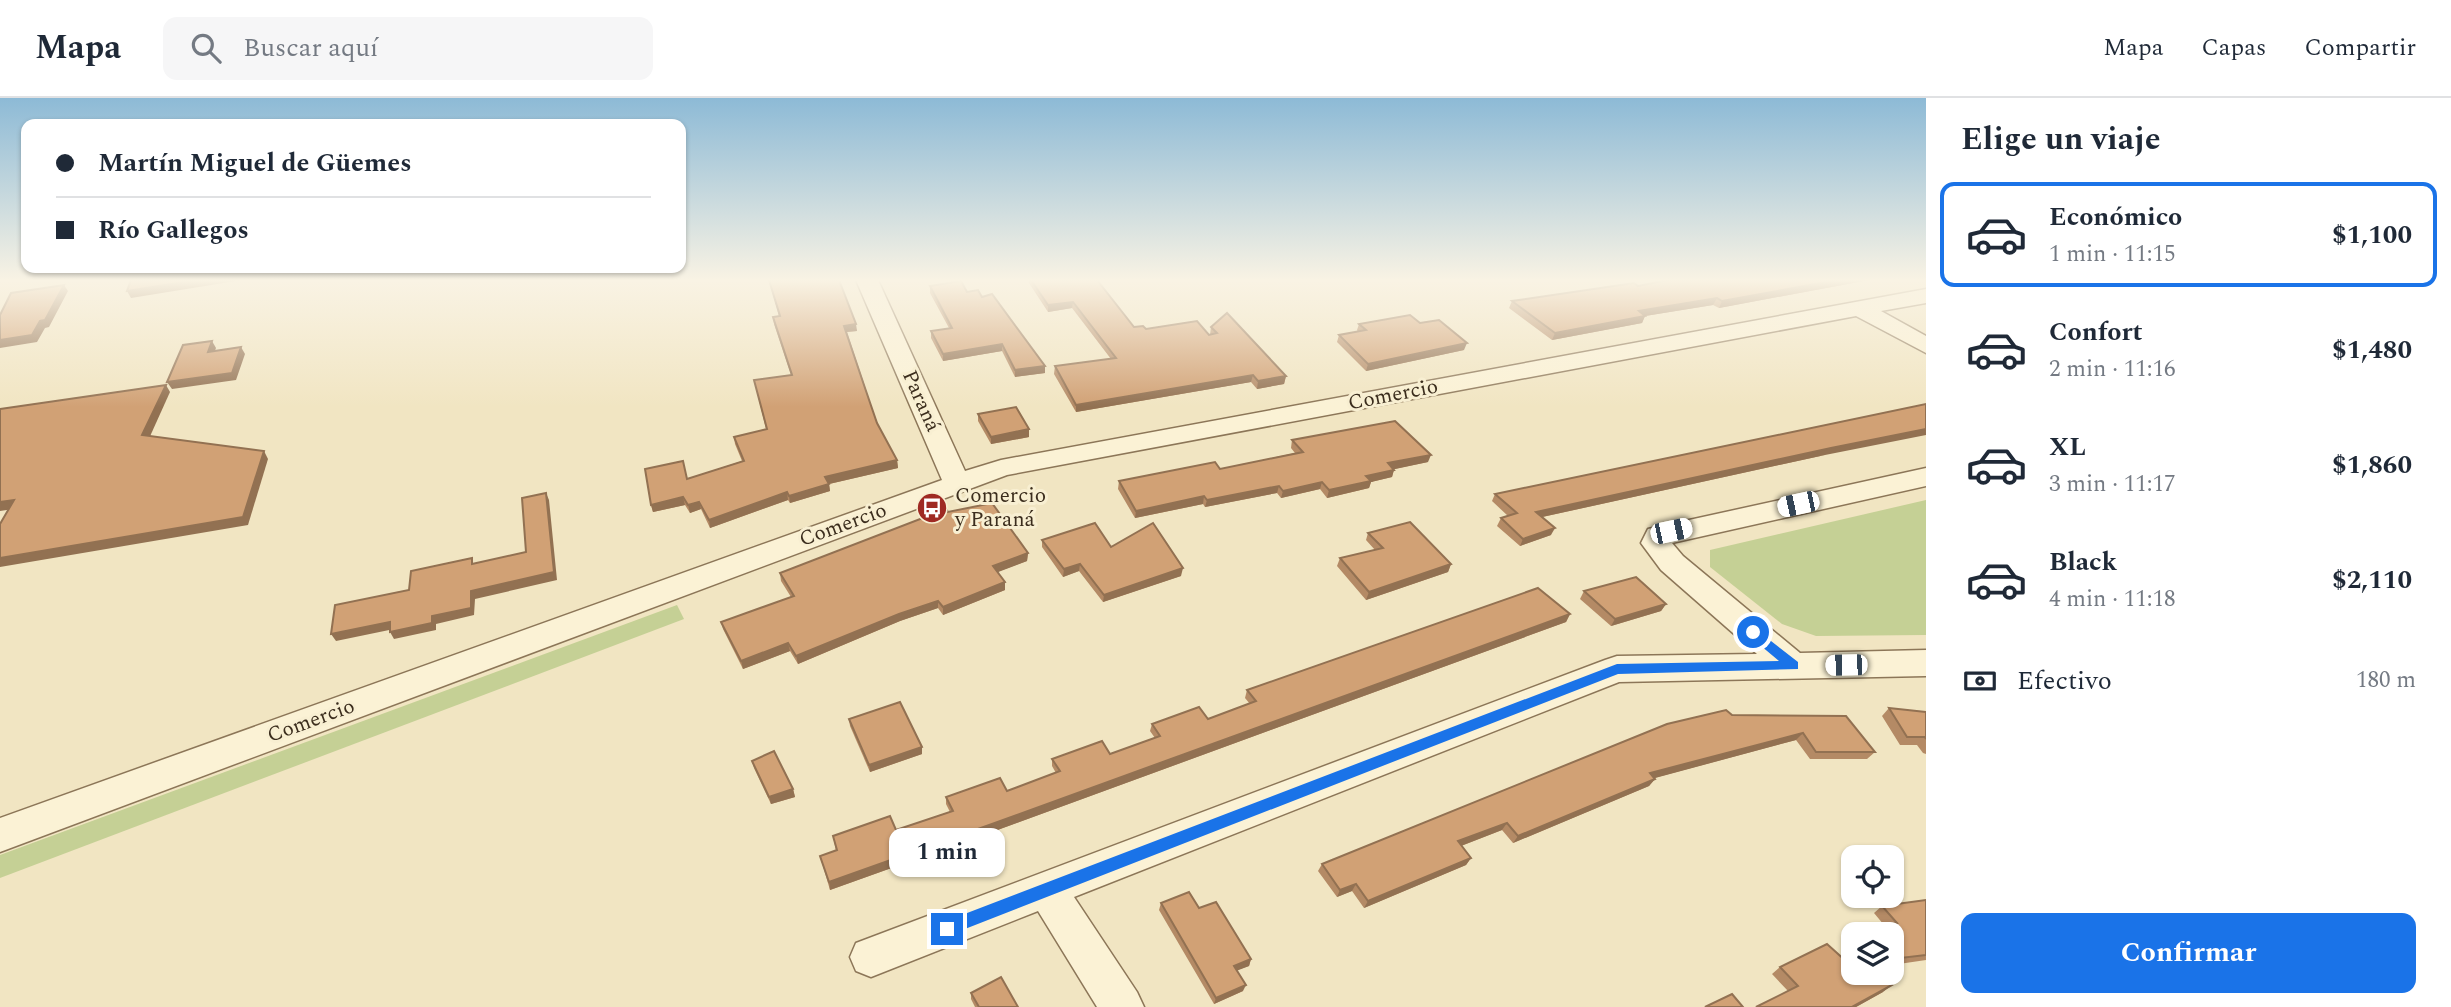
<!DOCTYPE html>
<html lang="es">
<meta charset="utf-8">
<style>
:root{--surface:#fff;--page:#f6f6f7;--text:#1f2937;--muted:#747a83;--line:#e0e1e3;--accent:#1a73e8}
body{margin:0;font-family:Spectral,serif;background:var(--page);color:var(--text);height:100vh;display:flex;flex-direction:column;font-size:26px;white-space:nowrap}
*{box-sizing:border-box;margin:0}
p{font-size:23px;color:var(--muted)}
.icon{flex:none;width:38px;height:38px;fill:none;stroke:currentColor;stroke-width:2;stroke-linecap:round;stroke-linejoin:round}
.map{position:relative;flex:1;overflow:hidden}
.side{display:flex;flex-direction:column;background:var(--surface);width:525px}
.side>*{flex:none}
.top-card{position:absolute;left:21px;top:21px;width:665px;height:154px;border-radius:14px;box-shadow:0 2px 5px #0004;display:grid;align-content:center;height:154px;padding:0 35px;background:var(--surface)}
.buttons{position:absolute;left:1841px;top:747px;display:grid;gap:14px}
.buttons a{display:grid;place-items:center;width:63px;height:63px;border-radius:14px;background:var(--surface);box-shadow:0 2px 5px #0004;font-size:35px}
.end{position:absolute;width:32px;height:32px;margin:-16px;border:9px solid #1a73e8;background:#fff;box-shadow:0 0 0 4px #fff}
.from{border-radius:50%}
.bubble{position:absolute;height:49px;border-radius:14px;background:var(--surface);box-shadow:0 2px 5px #0004;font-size:23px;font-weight:700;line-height:49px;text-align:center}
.car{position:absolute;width:21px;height:42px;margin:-21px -10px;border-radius:9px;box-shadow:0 0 5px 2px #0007;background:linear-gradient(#fff 24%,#345 0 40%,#fff 0 76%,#345 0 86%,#fff 0)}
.top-card b{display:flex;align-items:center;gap:24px;height:66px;font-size:26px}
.top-card b+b{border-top:2px solid var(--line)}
.top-card i{width:18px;height:18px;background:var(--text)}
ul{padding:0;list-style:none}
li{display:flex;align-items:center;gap:21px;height:105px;margin:0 14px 10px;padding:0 21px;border:4px solid transparent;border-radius:14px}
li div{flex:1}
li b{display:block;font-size:26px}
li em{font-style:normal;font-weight:700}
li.selected{border-color:var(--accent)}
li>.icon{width:63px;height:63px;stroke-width:1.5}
h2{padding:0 35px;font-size:32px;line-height:84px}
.pay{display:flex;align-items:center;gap:18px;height:77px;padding:0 35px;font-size:26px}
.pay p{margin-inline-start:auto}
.button{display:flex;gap:14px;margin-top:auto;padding:14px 35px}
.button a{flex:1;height:80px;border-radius:14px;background:var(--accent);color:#fff;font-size:28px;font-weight:700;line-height:80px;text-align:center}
header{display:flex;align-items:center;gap:42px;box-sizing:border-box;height:98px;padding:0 35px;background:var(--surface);border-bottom:2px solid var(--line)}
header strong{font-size:33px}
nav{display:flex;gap:38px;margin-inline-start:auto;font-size:24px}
.search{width:490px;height:63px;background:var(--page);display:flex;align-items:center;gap:18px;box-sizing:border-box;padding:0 24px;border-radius:14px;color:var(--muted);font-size:26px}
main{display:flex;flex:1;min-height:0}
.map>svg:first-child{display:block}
.green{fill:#c5d095}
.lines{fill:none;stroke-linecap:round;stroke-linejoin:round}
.minor-casing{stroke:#8c7658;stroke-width:3}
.minor{fill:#fbf2d5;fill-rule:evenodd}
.wall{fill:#b48a65}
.shaded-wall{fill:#927152}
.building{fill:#d1a175;stroke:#927152;stroke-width:2}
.route{fill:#1a73e8}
.labels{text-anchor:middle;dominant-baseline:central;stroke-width:6;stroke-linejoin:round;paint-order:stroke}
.street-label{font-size:21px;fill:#3b2d1d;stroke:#f8efd2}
.poi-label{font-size:21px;fill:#3b2d1d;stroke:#f8efd2;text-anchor:start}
</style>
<header>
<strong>Mapa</strong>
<div class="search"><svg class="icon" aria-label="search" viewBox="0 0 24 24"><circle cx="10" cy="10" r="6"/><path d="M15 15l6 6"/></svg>Buscar aquí</div>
<nav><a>Mapa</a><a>Capas</a><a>Compartir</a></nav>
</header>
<main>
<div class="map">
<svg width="1926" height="909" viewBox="0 0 1926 909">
<rect width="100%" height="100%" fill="#f1e5c2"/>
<!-- green -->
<g class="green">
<path d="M1926,402V537L1816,538L1782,526L1710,469V452Z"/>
<path d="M677,507L684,521L0,780V757Z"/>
</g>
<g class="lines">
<!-- minor casing -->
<g class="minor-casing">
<g id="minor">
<path d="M856,182H878L965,373L1001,362L1926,191V205L1881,213L1926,238V255L1856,218L1007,377L0,754V720L942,382Z"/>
<path d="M1926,370V388L1672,445L1683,458L1800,555L1926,552V578L1619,584L1074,799L1137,894L1144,909H1097L1038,813L871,879L856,873L850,859L856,845L1605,562L1617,558L1757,556L1661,472L1641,445L1648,431Z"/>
</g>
</g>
<!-- minor -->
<use href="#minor" class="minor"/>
</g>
<!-- wall -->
<g class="wall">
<path d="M769,182H839L857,233L847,234L877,325L897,362L898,370L829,386L830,393L790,405L788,402L710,430L701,411L690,415L685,407L653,414L651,407L687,381L742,363L735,346L734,339L766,331L754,282L791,277L774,226L773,219L779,218Z"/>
<path d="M1029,182H1097L1134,229L1209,237H1210L1211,229L1286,278L1284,286L1257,291L1251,284L1076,314L1054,276L1055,268L1111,261L1072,210L1048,214L1029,185Z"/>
<path d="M1668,182H1869L1719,210L1713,207L1645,218L1642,225L1552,242L1509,210L1512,203L1638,188Z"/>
<path d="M930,188L967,194L982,199L1045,268V275L1015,279L1002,253L943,263L931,240V233L949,230L930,195Z"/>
<path d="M1420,225L1464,252L1366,273L1337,244L1339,237L1358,234L1357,232L1359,226Z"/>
<path d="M978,316L1029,331V339L991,346L978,323Z"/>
<path d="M1292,342L1428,364L1394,371L1392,379L1371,384L1369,390L1327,400L1320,391L1281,400L1277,395L1205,409L1203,406L1135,420L1118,391L1119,383L1220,371L1295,355L1291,350Z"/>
<path d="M1825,357L1542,419L1551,437L1520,448L1497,428L1501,420L1508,418L1492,403L1495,396Z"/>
<path d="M1368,435L1451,466L1448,474L1366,502L1337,468L1340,460L1375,452L1366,442Z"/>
<path d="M1042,442L1111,449L1181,478L1103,504L1079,473L1063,479L1042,449Z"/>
<path d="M1028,455L1027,463L997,474L1005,484V492L943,517L938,510L900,523L798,566L790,553L743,571L723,531L721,524L791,499L781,483L780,475Z"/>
<path d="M1584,493L1666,506L1661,513L1611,528L1580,501Z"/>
<path d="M1570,516L1566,524L992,734L830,792L820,758L836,753L833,738L896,732L950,714L946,706V699L1007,693L1056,675L1052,668V661L1110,656L1155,640L1150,633L1152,626L1208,621L1250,606L1245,600L1247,592Z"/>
<path d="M1889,610L1926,614V656L1923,655L1917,647H1900L1882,618Z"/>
<path d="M1732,617L1846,618L1875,654L1867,661H1810L1796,642L1654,680L1655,681L1649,688L1513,745L1502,732L1461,748L1471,760L1466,767L1364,810L1352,793L1337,799L1318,773L1322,766Z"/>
<path d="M849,621L922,656L870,674L850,628Z"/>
<path d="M752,663L793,691L795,699L771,706L754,670Z"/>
<path d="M1926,802V862L1892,867V836H1872L1871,834L1879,827H1884L1874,815L1882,808Z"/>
<path d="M1161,805L1199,810L1251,861L1249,868L1237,872L1243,893L1214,906L1159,812Z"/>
<path d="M1847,864L1883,894L1856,909H1756L1788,893L1772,876L1780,869Z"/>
<path d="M971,895L1018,909H975L971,901Z"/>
</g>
<!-- shaded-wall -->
<g class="shaded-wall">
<path d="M197,182H242L131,200L127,193Z"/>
<path d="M1837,182H1869L1719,210L1722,203Z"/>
<path d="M64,187L68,193L49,229L45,230L37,244L0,250V242Z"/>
<path d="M1717,200L1713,207L1645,218L1642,225L1552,242L1555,235L1639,213Z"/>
<path d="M1073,204L1072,210L1048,214V207Z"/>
<path d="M856,226L857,233L845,234L844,228Z"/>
<path d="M212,243L216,250L212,261L208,254Z"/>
<path d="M1467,245L1464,252L1366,273L1368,266Z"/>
<path d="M1002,246V253L943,263V256Z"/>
<path d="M241,249L245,256L236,282L172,291L167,284Z"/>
<path d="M1045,268V275L1015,279V272Z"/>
<path d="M1253,277L1251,284L1076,314V307Z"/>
<path d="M1286,278L1284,286L1257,291L1258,283Z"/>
<path d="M166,287L170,294L147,345L142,337Z"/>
<path d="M1029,331V339L991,346V339Z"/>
<path d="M1926,331V337L1825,357L1533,421L1536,414L1831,350Z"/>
<path d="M264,353L268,361L248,427L0,469V460Z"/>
<path d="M1431,357L1428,364L1386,373L1388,365Z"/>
<path d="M897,362L898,370L829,386L830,393L790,405L789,398L825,379Z"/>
<path d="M1394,372L1392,379L1371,384L1369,390L1327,400L1329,392L1366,378Z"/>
<path d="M1322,384L1320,391L1281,400L1283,393Z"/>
<path d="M1279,388L1277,395L1205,409L1207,402Z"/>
<path d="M787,394L788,402L710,430L709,422Z"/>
<path d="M546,395L549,402L557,482L475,501L474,517L436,526V532L394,541L390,534L432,518L471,493L554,474Z"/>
<path d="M1204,398L1203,406L1135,420L1136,413Z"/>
<path d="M683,399L685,407L653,414L651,407Z"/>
<path d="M14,402L20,410L0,413V404Z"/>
<path d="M699,404L701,411L690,415L688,407Z"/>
<path d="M1555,430L1551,437L1520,448L1523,441Z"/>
<path d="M1028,455L1027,463L993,476V468Z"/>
<path d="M1080,466L1079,473L1063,479L1064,471Z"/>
<path d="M1451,466L1448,474L1366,502L1369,494Z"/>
<path d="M1183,470L1181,478L1103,504L1104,497Z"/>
<path d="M1005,484V492L943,517V509Z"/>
<path d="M938,503V510L900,523L798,566L796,558L899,516Z"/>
<path d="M1666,506L1661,513L1611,528L1615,521Z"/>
<path d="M1570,516L1566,524L992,734L830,792L829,784Z"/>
<path d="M390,524L394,531L336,543L331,536Z"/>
<path d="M788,545L790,553L743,571L741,563Z"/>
<path d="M1803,635L1796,642L1644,683L1650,675Z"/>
<path d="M922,649V656L870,674L869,667Z"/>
<path d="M1655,681L1649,688L1513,745L1518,738Z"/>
<path d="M793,691L795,699L771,706L769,699Z"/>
<path d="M1507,725L1502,732L1453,751L1458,743Z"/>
<path d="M1471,760L1466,767L1364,810L1368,803Z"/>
<path d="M1356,786L1352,793L1337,799L1340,792Z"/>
<path d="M1251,861L1249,868L1231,875L1234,868Z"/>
<path d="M1246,887L1243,893L1214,906L1216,900Z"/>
<path d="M1892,887L1883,894L1856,909H1852Z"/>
</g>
<!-- building -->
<g class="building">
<path d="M131,182H197L127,193Z"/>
<path d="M769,182H839L856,226L844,228L865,290L877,325L897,362L825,379L829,386L789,398L787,394L709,422L699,404L688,407L683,399L651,407L645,371L683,363L687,381L744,363L734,339L767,331L754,282L792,277L773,219L780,218Z"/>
<path d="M1031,182H1097L1134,229L1143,228L1146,231L1197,223L1209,237L1217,235L1211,229L1227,215L1286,278L1258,283L1253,277L1076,307L1055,268L1116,260L1073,204L1048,207Z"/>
<path d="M1668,182H1837L1722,203L1717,200L1639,213L1645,218L1555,235L1512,203L1634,185L1638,188Z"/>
<path d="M961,183L967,194L978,192L982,199L992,196L1045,268L1015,272L1002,246L943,256L931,233L952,230L930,188Z"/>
<path d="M64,187L45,222L40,223L32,237L0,242V217L11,195Z"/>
<path d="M1410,217L1420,225L1439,222L1467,245L1368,266L1339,237L1366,232L1359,226Z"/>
<path d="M212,243L208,254L241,249L232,275L167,284L183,247Z"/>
<path d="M166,287L142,337L264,353L243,419L0,460V426L14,402L0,404V311Z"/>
<path d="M1926,306V331L1831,350L1536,414L1555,430L1523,441L1501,420L1517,415L1495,396Z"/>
<path d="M1016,309L1029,331L991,339L978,316Z"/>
<path d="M1395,323L1431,357L1388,365L1394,372L1366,378L1371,383L1329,392L1322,384L1283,393L1279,388L1207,402L1204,398L1136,413L1119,383L1215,364L1220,371L1303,354L1292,342Z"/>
<path d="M546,395L554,474L471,493V510L432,518V525L390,534V524L331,536L335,507L409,492L411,473L472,460V466L526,454L522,400Z"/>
<path d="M992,405L1028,455L993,468L1005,484L943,509L938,503L899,516L796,558L788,545L741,563L721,524L794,498L780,475L946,411L948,414Z"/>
<path d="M1410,424L1451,466L1369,494L1340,460L1383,450L1368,435Z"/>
<path d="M1095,425L1111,449L1153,425L1183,470L1104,497L1080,466L1064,471L1042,442Z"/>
<path d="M1636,479L1666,506L1615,521L1584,493Z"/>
<path d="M1538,490L1570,516L992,726L829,784L820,758L837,752L833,738L890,718L896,732L953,713L946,699L1000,680L1007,693L1060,673L1052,661L1102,643L1110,656L1160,638L1152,626L1199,609L1208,621L1256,603L1247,592Z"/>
<path d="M900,604L922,649L869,667L849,621Z"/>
<path d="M1889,610L1926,614V641L1925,639H1907Z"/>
<path d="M1726,612L1732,617L1846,618L1875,654H1816L1803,635L1650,675L1655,681L1518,738L1507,725L1458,743L1471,760L1368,803L1356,786L1340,792L1322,766L1667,626Z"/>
<path d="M774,653L793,691L769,699L752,663Z"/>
<path d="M1189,794L1199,810L1216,804L1251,861L1234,868L1246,887L1216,900L1161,805Z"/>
<path d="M1926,802V857L1892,861V836H1886L1879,827L1897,825L1882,808Z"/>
<path d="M1827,846L1847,864L1853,861V875H1879L1892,887L1852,909H1756L1798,888L1780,869Z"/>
<path d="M1001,879L1018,909H979L971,895Z"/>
<path d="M1732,896L1743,909H1705Z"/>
</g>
<!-- sky -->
<linearGradient id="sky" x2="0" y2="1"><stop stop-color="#8dbad6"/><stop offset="0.59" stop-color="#f9f3e4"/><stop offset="1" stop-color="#f9f3e4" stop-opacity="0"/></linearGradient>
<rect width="1926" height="309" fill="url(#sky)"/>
<!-- route -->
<path class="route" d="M1753,529L1798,564V571L1618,576L947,838L939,831L941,825L1617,566L1779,563L1748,537V530Z"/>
<!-- icons -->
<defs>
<g id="bus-disc" transform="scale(1.575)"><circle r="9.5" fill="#9f2a23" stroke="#f8efd2"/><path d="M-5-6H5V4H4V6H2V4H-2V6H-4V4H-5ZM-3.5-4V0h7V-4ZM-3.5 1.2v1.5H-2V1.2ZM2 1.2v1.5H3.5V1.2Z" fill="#fff"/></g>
</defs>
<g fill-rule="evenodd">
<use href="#bus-disc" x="932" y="410"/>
</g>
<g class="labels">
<!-- street labels -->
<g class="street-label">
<text transform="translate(1393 297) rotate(-11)">Comercio</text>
<text transform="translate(921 303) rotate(66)">Paraná</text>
<text transform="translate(843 427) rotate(-20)">Comercio</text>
<text transform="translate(311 623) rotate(-20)">Comercio</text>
</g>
<!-- poi labels -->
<g class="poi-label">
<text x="955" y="398">Comercio<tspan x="955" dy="24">y Paraná</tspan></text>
</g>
</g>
</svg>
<div class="buttons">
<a><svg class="icon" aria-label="locate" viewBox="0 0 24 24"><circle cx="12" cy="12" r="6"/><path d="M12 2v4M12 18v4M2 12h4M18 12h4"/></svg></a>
<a><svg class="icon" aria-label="layers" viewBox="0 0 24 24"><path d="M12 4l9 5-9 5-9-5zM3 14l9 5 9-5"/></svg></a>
</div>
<i class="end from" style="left:1753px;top:534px"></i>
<i class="end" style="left:947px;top:831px"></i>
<div class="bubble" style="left:889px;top:730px;width:116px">1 min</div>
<i class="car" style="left:1798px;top:406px;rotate:258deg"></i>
<i class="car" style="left:1671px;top:433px;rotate:78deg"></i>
<i class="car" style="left:1846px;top:567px;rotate:269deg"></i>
<div class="top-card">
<b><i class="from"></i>Martín Miguel de Güemes</b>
<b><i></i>Río Gallegos</b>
</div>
</div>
<section class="side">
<h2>Elige un viaje</h2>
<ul>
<li class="selected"><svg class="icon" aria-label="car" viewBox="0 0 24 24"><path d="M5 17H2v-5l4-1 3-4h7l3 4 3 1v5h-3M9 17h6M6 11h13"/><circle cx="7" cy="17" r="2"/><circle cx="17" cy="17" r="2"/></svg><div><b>Económico</b><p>1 min · 11:15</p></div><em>$1,100</em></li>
<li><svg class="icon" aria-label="car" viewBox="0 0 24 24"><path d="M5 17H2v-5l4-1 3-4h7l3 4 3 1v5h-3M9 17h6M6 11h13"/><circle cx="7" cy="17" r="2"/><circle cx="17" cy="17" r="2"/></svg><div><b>Confort</b><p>2 min · 11:16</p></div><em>$1,480</em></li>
<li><svg class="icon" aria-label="car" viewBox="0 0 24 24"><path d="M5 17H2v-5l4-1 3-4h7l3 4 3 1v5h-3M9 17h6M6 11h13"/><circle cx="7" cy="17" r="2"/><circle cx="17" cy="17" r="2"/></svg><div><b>XL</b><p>3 min · 11:17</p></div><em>$1,860</em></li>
<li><svg class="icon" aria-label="car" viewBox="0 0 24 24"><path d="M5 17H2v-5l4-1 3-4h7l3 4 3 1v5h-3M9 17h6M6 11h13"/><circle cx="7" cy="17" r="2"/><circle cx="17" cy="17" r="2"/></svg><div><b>Black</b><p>4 min · 11:18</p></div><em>$2,110</em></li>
</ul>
<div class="pay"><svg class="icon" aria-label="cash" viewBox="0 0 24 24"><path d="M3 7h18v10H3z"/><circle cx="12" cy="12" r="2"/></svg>Efectivo<p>180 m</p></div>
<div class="button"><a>Confirmar</a></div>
</section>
</main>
